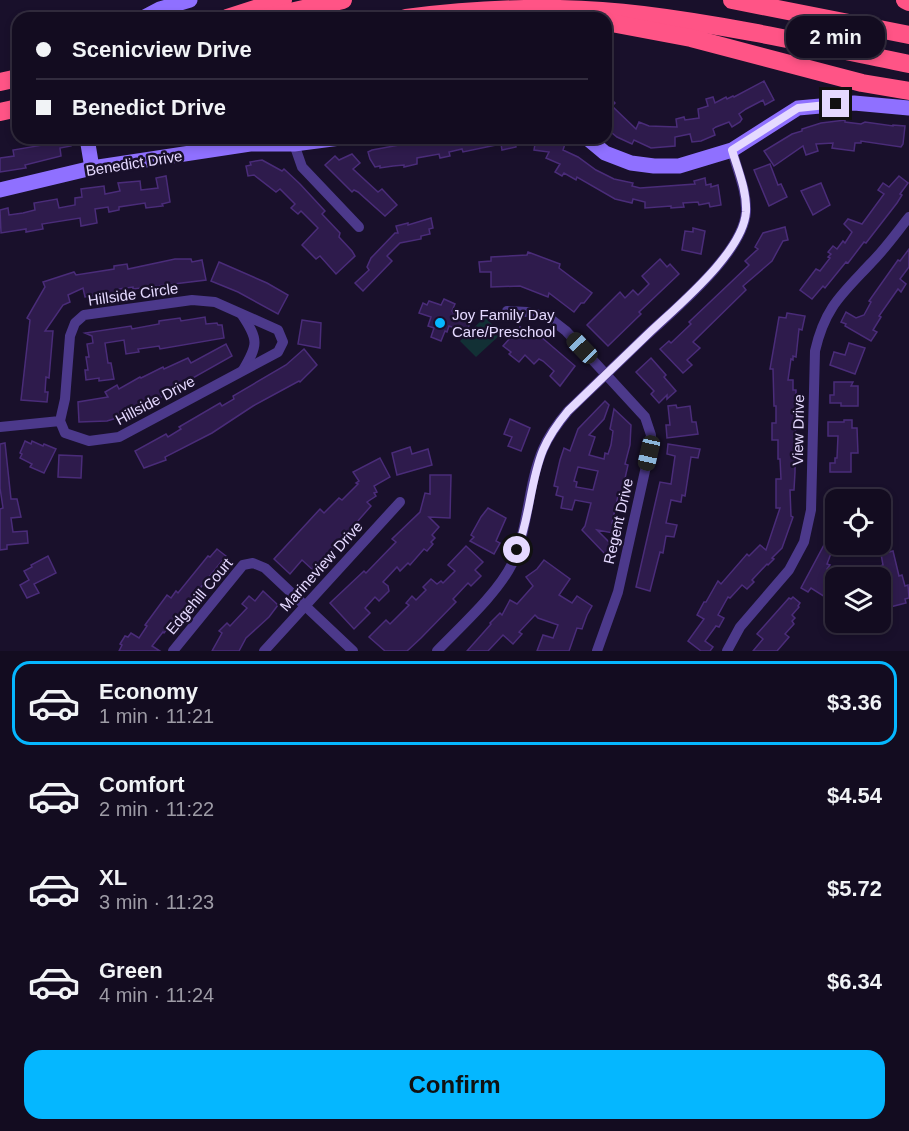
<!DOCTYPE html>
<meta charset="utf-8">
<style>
:root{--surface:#130c20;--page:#1c1529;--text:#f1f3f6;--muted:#9d9ba5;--line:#322c3e;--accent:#05b7ff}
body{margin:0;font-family:Arial,sans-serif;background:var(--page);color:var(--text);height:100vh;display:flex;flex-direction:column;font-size:22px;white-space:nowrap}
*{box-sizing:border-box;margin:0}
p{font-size:20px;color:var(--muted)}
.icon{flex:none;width:33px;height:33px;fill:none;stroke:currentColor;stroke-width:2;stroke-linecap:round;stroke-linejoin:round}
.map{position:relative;height:651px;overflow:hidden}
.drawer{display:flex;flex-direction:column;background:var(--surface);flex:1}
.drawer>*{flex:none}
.banner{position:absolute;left:12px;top:12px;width:600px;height:132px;border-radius:18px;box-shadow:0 3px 9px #0003,0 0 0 2px var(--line);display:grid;align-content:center;height:132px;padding:0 24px;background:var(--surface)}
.buttons{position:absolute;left:825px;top:489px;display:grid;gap:12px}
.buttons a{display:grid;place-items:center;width:66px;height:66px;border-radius:12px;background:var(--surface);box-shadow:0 3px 9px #0003,0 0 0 2px var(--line);font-size:30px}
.end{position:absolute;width:27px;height:27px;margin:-14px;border:8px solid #e5d9ff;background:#111;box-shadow:0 0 0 3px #111}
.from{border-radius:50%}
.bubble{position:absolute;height:42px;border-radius:18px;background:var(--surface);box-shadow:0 3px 9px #0003,0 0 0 2px var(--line);font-size:20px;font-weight:600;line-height:42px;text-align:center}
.car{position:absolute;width:18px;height:36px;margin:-18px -9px;border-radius:8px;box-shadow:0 0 4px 2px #0007;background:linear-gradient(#222 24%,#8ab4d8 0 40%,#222 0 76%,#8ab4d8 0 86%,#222 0)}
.banner b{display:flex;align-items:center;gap:21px;height:57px;font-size:22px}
.banner b+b{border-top:2px solid var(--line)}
.banner i{width:15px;height:15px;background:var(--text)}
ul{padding:10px 0 0;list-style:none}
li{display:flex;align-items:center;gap:18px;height:84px;margin:0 12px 9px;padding:0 12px;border:3px solid transparent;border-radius:18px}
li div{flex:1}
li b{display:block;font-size:22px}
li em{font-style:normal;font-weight:600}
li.on{border-color:var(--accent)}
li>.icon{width:54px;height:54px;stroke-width:1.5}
.action{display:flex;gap:12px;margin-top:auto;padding:12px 24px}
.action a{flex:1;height:69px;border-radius:18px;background:var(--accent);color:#111;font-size:24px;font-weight:600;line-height:69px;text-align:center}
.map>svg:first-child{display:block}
.green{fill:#123035}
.building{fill:#2e1b4c;stroke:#4a2c79;stroke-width:1.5;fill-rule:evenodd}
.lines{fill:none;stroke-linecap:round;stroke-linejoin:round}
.street{stroke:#4c398b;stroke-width:10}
.secondary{stroke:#8f70ff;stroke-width:15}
.highway{stroke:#ff5486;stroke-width:18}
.route{stroke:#e5d9ff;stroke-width:8}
.poi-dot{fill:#05b7ff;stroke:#19102b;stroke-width:2}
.labels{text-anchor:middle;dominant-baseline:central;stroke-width:5;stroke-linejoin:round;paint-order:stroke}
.street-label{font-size:15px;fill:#e5d9ff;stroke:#19102b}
.poi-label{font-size:15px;fill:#e5d9ff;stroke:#19102b;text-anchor:start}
</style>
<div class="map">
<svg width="909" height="651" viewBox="0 0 909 651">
<rect width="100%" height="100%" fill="#19102b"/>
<!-- green -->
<path class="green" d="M485,317L501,334L476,357L460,341Z"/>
<!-- building -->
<g class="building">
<path d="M764,81L774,100L765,105L763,100L746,109L739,114L742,119L740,122L732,127L729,122L716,127L713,129L715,135L701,141L692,142L690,134L675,137V146L651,148L634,140L632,144L617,137L606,128V94L615,103L612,106L636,129L639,122L649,126L677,127L676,119L684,117L685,120L699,118L698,109L708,106L706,99L713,97L715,103L726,97L727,99L733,96L734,97Z"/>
<path d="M845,120V122L861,124L865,122L893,126V125L905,126L903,144L901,147L861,141V143H855L854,151L832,148L833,143L816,144L818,151L806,155L803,146L774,166L764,151L792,134L802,131V129L821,123Z"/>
<path d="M48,138H70L71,146L60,148L61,156L25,165L26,168L0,172V158L14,156L13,150L49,144Z"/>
<path d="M437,138H515L516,147L502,150L501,144L463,152L462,149L449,152L450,156L440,158L439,154L417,158V164L404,167V165L393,166L380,168V166L375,167L370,159L368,152L372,150Z"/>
<path d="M536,138H551L565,144L563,150L578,157L596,170L614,179L633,183L632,186L640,188L695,184L694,181L705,178L706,185L711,184V187L718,185L721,205L710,207L709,203L699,205L698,202L683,203L684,207L671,208V206L645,208V202L633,199L632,203L615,199L577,177L576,180L564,173L562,176L555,172L560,164L546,158L549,152L534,150Z"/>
<path d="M352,154L360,163L353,169L378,192L382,189L397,205L385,216L358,192L354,190L352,192L325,165L335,156L339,160Z"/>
<path d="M262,160L282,171L284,169L300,184L325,211L322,214L340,233L339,237L352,251L355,256L336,274L320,256L316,259L302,245L318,228L301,211L298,214L291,208L295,204L280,189L276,192L254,175L248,176L246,166L251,165L250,162Z"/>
<path d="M770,164L778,185L781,184L787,197L769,206L754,170Z"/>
<path d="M166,176L170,202L162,204L163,206L146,208L145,203L119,207V210L109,212L108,207L95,209L97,223L81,226L80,218L42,224L43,229L26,232V229L1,233L0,210L8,208L9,215L23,213L35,210L34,203L57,199L59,208L75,205V198L82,197L81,189L104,186L105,194L120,191L118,183L140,181L141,190L158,188L156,178Z"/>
<path d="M899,176L908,183L900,194L902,195L897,203L866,243L864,242L848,263L846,262L825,288L823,286L812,299L800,290L816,269L820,271L830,258L828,257L831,254L828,252L833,246L837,249L843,241L845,243L852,232L844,224L848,219L862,224L884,194L878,190L883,183L889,187Z"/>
<path d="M821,183L830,205L813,215L801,191Z"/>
<path d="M431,218L433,228L429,229L430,234L421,236V239L400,243L387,256L392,261L363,291L355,283L369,270L367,267L371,258L395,233H398L396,226L408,223V225Z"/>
<path d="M785,227L788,240L783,241L772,261L743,286L746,290L693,342L700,348L687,360L692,365L683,373L660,349L669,341L671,343L691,324L689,322L749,265L745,261L758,249L755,247L763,233Z"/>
<path d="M693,228L705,231L701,254L682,250L685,231L693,232Z"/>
<path d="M909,249V267L900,279L906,284L901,292L898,289L879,316L881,317L873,330L877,332L871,341L845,326L846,324L841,322L846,312L856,318L864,315L871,302L869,301L898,260L900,261Z"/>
<path d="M528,252L560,264L559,268L592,293L584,303H581L574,312L549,293L548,297L520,286L491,287V272H480L479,262L491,261V257L527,255Z"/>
<path d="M175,259H191L192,262L202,260L206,280L133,289V287L119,289V292L85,297L83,288L68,295L70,302L63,305L45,331H53L49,378L46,377L45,392H48L47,402L21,400L30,320L27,318L45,287L43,282L74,272L76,275L114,269V266L127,264L128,269Z"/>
<path d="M660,259L667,267L670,264L679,274L639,312L641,314L608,346L587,325L620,292L625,298L633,290L638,295L649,284L642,276Z"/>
<path d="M219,262L267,283L288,295L278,314L238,292L211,281Z"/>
<path d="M444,299L455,304L452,311L453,313L472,319L466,332L449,326L447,332L445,331L441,341L431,337L434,328L428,326L431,317L419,313L423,303L427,305L429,301L441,305Z"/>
<path d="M787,313L805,316L802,330L799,329L796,357L793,356V360L791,359L788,380H793V390H796L795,472L794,490H790L791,516L793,517L782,548L772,558L774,559L768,565L767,564L752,580L754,582L747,589L742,585L730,598L728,597L718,615L724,618L719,627L716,626L705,641L713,647L710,651H701L688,641L704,619L697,615L704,602H706L718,581L721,584L747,554L749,556L760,545L766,550L780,508H776V479H781L780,459H778V440H772V423H776V406H774L773,369H770L779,317L786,318Z"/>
<path d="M205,317L206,324L217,323L218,325H222L224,338L160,349L159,346L138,349L139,352L126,354L124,340L105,343L108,363H111L114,379L99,381V378L86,380L85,370H88L86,357H89L87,344L93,343L92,336L85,333L131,326L132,329L159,324V321L180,318L181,321Z"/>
<path d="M302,320L321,323L320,348L298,344Z"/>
<path d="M520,327L530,333L533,330L575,366L560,386L550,376L554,371L543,361L539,359L534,364L525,355L519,362L509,354L511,352L503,346Z"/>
<path d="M849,343L865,348L855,374L830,365L834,352L845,355Z"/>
<path d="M226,344L232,356L177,387L176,384L163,392L165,395L146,405L144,403L120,417L107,421L79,422L78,402L108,397L105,392L117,385L119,389L140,377L141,378L163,367L164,369L188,358L191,363Z"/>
<path d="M304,349L317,365L300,382L299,381L253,406L212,433L165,457L166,460L144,468L135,451L166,434L168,437L181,429L179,427L220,403L222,406L234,399L233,396L286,365Z"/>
<path d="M651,358L666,375L664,377L676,391L667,399V395L659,403L651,394L654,391L636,372Z"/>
<path d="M834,382H853L851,386H858V406H841V403H830V395H834Z"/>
<path d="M605,401L609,405L604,419L589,435L595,437L589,455L604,459L605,453L608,454L611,445L613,431L610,429L614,409L631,425L630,445L625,464L628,465L621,496H618L612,523L615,524L613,533L597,530L610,543L607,556L582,530L585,526L591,503L575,500L572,510L561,508L563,497L556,495L558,487L554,486L560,460L564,448L570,451L578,429ZM578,467L598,471L593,490L576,487L577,482L574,481Z"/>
<path d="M676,405L677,408L690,406L692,422H696L698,434L667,438L666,425H670L668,406Z"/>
<path d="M510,419L530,428L521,451L508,446L512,437L504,434Z"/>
<path d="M844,420H852V428H857L858,453H851V472H830V463H835V458H837L838,436H828V422H844Z"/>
<path d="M25,441L31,444L32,441L43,446L44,444L56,449L44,473L30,467L32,464L20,458L22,454L20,453Z"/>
<path d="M5,443L11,499H17L21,517L11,518L13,532L27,531L28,543L7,545V549L0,550V509L3,508L0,488V444Z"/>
<path d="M668,444L700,449L698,458L691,457L685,496L682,495L681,502L671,500L666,523L677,525L674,537L666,536L663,553L660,552L650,591L636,587L660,482L671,484L675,456L667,454Z"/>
<path d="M410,447L412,454L428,449L432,465L397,475L392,453Z"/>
<path d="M59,455L82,456L81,478L58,477Z"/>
<path d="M380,458L390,477L374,486L377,492L374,493L376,496L367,502L371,506L314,571L302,560L290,574L274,559L320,509L324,513L339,498L342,500L358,484L356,483L359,481L353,472Z"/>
<path d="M430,475H451L450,518L429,517L439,527L432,535L435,538L431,542L433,544L427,551L424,549L410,565L408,563L400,571L397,567L383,582L388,586L389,591L379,601L375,597L365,608L370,613L354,629L330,603L364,571L366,573L396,542L392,539L420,512L425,493L430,494Z"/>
<path d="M488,508L506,518L496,541L500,543L494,554L470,541L474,537L471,535L481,517Z"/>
<path d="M824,545L833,548L827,564L830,565L827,569L829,571L825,579L827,580L825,584L830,588L825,597L811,588L808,592L801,588Z"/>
<path d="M466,546L483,562L475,570L481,576L471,586L468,583L453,599L456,602L421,638L407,651H385L369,637L386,620L390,624L409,605L406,603L412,596L416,600L426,590L423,587L431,579L437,584L441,581L443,583L455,571L448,565Z"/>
<path d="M217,549L226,556L168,628L164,633L163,632L152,646L160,651H119L122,645L120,644L125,636L128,637L131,633L139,638L147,626L145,625L167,595L171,598L176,591L178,593L208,556L210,557Z"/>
<path d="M893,551L899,576L902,575L905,586L908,585L909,598L905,599L906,603L890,607L884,591L886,590L880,566L883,565L881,554Z"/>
<path d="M48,556L56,573L34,584L39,593L27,598L20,585L29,580L24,571L32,567L31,565Z"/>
<path d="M544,560L570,579L559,595L572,603L577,596L592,606L587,615L582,629L577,628L569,651H537L543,635L553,638L558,625L538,618L535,615L519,632L522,634L513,644L503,635L488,651H467L491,624L490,623L500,613L502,615L510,600L517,604L533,586L526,577L537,569Z"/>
<path d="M263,591L278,605L269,617L246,638L239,651H212L222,633L219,631L227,623L230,626L247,608L242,604L249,596L255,601Z"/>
<path d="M793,597L800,603L798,606L799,607L792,615L795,618L792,621L794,624L785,634L789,637L777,651H753L763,639L757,634L789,598L791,599Z"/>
</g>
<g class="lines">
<!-- street -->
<g class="street">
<path d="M294,144L302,167L359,227"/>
<path d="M507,311L527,312L548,317L566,331L645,417L651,435L649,453L618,592L597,651"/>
<path d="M242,315C259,340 258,345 243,370"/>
<path d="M0,427L60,421L65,433L89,441L119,437L278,352L283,342L278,330L215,302L192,300L84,315L75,323L70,336L65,399L60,421"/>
<path d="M173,651L243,565L253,563L265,568L353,651"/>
<path d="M264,651L400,502"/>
<path d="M437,651C460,627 498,593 512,564C529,528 527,486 543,449C549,435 558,423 568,411C594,386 621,360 647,335C676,308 743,253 746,212C747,191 737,170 732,150"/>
<path d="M727,651L740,627L789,570L804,542L811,510L815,351C825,307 842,294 871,263C885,249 897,232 909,217"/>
</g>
<!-- secondary -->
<g class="secondary">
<path d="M143,18L160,9L190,0"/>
<path d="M87,138L92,168"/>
<path d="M587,138L605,153L631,163L654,166H679L732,150L798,108L854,103L909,108"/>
<path d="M0,190L92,168L250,144H294L340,138"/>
</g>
<!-- highway -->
<g class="highway">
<path d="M732,0L909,35"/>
<path d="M905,0L909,2"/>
<path d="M227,18L283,0"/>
<path d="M264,18L343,0"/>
<path d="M406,18C484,8 565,5 643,15C733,26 821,46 909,64"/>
<path d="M606,22L691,38L862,83L909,91"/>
<path d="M0,82L18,78"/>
<path d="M0,112L18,108"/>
</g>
</g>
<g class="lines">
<!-- route -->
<path class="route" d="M517,550C530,518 530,482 543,450C549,436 558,423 568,411C594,386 621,360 647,335C676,307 743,253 746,212C747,191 738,170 732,150L798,108L836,104"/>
</g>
<!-- markers -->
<circle class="poi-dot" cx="440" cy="323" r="6"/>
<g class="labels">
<!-- street labels -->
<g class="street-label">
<text transform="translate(134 163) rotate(-9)">Benedict Drive</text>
<text transform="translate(133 294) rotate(-8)">Hillside Circle</text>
<text transform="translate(155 400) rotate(-28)">Hillside Drive</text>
<text transform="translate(798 430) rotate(-89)">View Drive</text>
<text transform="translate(618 521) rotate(-77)">Regent Drive</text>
<text transform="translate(321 566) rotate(-48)">Marineview Drive</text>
<text transform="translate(199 596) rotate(-50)">Edgehill Court</text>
</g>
<!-- poi labels -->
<g class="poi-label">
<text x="452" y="314">Joy Family Day<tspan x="452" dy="17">Care/Preschool</tspan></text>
</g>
</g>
</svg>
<div class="buttons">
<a><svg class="icon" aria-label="locate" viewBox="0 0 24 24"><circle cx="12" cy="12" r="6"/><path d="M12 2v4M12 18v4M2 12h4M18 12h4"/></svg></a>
<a><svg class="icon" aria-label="layers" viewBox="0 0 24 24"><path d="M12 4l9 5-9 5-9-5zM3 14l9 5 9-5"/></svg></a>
</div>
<i class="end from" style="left:517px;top:550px"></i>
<i class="end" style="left:836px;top:104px"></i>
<div class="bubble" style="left:786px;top:16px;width:99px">2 min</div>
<i class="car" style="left:582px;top:348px;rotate:316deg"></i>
<i class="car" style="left:649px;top:453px;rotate:193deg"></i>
<div class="banner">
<b><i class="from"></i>Scenicview Drive</b>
<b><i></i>Benedict Drive</b>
</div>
</div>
<section class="drawer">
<ul>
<li class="on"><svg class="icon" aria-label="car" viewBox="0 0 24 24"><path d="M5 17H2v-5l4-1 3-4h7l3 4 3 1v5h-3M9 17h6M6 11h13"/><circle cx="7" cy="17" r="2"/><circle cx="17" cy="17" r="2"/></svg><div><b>Economy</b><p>1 min · 11:21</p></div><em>$3.36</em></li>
<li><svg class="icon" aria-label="car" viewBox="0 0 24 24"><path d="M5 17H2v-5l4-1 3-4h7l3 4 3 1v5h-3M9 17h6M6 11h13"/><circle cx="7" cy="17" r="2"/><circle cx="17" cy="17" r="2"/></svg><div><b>Comfort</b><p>2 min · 11:22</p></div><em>$4.54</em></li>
<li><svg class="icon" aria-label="car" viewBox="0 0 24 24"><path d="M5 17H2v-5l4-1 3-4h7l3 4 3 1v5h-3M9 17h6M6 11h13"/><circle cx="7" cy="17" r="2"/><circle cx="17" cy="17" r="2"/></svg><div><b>XL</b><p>3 min · 11:23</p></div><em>$5.72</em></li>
<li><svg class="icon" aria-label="car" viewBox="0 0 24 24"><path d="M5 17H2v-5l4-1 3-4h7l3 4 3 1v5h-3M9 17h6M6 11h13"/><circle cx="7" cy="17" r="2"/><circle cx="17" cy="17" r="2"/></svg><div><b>Green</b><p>4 min · 11:24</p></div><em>$6.34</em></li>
</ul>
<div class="action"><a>Confirm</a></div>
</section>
